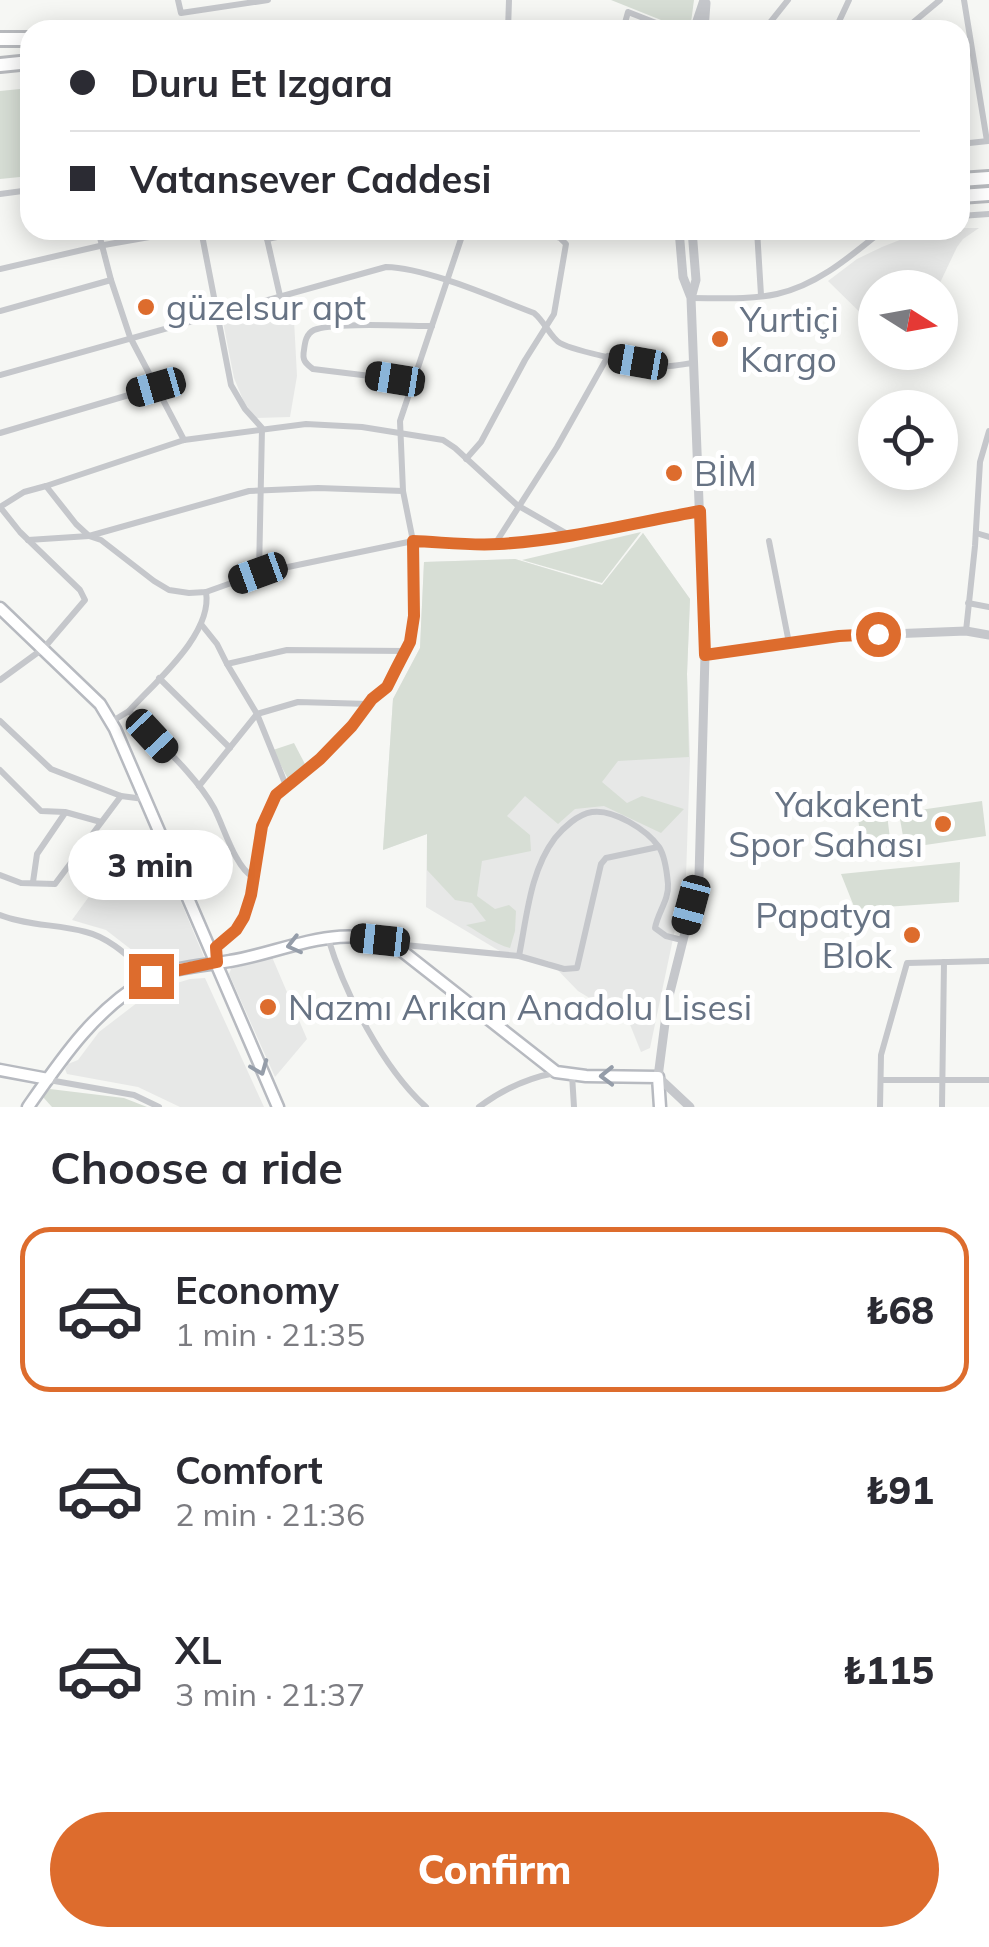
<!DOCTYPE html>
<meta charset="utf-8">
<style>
:root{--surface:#fff;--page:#f2f2f3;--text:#2b2b33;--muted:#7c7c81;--line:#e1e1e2;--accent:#dd6c2d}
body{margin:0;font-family:Mulish,sans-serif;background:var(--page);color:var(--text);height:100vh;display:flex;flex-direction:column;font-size:38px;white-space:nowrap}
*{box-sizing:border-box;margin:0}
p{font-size:32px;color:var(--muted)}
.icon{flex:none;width:55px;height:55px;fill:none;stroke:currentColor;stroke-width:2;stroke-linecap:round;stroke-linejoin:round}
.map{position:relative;height:1107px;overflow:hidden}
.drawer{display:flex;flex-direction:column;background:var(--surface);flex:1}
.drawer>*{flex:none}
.banner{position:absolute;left:20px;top:20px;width:950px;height:220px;border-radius:30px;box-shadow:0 5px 25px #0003;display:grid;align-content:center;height:220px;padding:0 50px;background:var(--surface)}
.needle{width:65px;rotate:101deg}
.fabs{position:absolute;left:858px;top:270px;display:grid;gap:20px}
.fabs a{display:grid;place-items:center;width:100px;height:100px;border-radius:50%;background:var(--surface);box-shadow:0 5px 25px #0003;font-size:50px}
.end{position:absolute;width:45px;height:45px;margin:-22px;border:12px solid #dd6c2d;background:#fff;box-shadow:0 0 0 5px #fff}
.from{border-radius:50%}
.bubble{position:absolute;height:70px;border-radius:35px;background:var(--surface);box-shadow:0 5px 25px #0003;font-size:32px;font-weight:800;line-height:70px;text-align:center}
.car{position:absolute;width:30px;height:60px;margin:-30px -15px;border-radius:12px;box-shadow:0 0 8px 2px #0007;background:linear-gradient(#222 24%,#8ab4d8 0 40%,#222 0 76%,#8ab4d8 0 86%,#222 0)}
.banner b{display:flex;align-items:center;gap:35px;height:95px;font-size:38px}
.banner b+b{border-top:2px solid var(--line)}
.banner i{width:25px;height:25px;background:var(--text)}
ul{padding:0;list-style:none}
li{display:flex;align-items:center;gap:30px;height:165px;margin:0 20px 15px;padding:0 30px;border:5px solid transparent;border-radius:30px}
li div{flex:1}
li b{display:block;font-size:38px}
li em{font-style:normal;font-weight:800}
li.on{border-color:var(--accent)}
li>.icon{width:90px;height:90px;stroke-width:1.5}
h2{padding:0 50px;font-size:45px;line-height:120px}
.primary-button{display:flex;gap:20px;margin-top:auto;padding:20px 50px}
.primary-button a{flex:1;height:115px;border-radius:60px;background:var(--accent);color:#fff;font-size:40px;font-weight:800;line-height:115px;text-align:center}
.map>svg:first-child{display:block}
.built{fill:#e7e8e7}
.green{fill:#d7ded5}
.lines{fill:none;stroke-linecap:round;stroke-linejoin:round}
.secondary-casing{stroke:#b7bac0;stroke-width:15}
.motorway-casing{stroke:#b7b9bd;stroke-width:18}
.minor{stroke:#c5c7cb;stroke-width:6}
.tertiary{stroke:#c5c7cb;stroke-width:9}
.secondary{stroke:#fff;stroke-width:10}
.motorway{stroke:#fff;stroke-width:12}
.oneway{stroke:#959da9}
.route{stroke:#dd6c2d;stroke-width:12}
.poi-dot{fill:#dd6c2d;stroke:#fff;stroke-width:4}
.labels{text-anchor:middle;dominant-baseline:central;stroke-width:10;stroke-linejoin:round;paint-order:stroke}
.poi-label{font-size:35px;fill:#677384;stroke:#fff;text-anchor:start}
</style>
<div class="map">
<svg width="989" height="1107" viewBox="0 0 989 1107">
<rect width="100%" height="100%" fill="#f6f7f4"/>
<!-- built -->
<g class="built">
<path d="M960,228H979L963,239L957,247L938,287L875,288V327L828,281L857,259L882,247L925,230H960Z"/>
<path d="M293,301L297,376L290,417L256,418L244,402L234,378L223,322Z"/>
<path d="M643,533L690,599L687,674L690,758L686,877L650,1048L641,1052L629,1022L578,991L549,961L508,956L426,907L427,834L383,850L393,699L420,648L424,562L515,559L602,585Z"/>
<path d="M155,839L206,962L150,964L106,930L72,920L109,869Z"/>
<path d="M272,957L307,1039L275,1077L229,974L231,969Z"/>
<path d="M205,978L264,1107H180L138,1087L67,1074L65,1069L68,1064L78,1060L99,1032L142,999L164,987L190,979Z"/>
</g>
<!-- green -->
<g class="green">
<path d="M611,0H694L690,30H686Z"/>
<path d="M30,88V176L0,179V91Z"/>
<path d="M641,532L602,583L522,560Z"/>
<path d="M643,533L690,599L687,674L689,757L618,761L602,782L627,803L642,796L684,809L661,833L604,806L575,809L558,824L525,796L507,816L530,835L531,851L482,861L477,896L495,909L509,905L516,911L515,931L510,948C494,944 481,933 466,925L486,921L472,903L455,900L427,870V834L383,850L393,699L420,648L424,562L515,559L602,585Z"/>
<path d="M294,743L306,766L289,781L273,750Z"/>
<path d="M982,801L986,836L905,848L899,813Z"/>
<path d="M887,814L891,847L862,851L858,818Z"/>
<path d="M960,862L959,902L855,909L841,874Z"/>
<path d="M50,1089L124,1098L147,1107H52L43,1097Z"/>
</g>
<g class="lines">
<!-- secondary casing -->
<g class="secondary-casing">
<g id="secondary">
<path d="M0,608L100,704L115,729L278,1107"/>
<path d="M0,1070L48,1079"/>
<path d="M28,1107C62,1058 95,1009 148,979C166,968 209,965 230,961C286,952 348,917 402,951L556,1072L586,1076L658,1077L660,1107"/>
</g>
</g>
<!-- motorway casing -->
<g class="motorway-casing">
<g id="motorway">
<path d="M0,39H30"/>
<path d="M0,65L30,62"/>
<path d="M960,180L989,178"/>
<path d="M960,196L989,194"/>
</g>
</g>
<!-- minor -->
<g class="minor">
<path d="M178,0L181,13L268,0"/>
<path d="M964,0L987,141"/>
<path d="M508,30L509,0"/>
<path d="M623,30L628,12L674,30"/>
<path d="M764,30L788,0"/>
<path d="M835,30L849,0"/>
<path d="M904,30L940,0"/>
<path d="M960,144L988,141"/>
<path d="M0,194L30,190"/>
<path d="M960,216L989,214"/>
<path d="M98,230L111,280L130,337L184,440"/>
<path d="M201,230L231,385L245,409L262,428L259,573"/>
<path d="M265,230L280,296"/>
<path d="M757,230L761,295"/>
<path d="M267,239L312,230"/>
<path d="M0,269L104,245L189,230"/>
<path d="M691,298C719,298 750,300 777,294C818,285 852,255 883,230"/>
<path d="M0,311L111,280"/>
<path d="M0,375L386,267C428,268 494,298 534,313C545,322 551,338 560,343C577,352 641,365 661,366C672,367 683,364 693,363"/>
<path d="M412,386L395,379L313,369C305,363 302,360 304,350C305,342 306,334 314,330C332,322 408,326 432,326"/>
<path d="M0,433L156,387"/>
<path d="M466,459L481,442L525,360L554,314L566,244L560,238L534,230"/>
<path d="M403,491L400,421L464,230"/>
<path d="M976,533L989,537"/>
<path d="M571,536L517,505L455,448L443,440L362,427L306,424L184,440L46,486L76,524L89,536L101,540L154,581L169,590L189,593L206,592L259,573L413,541L494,545L518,543L588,534L700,511"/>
<path d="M28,540L89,536L249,491L318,488L403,491L413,541L414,616L409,642L387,687L372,699L352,726L320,759L276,795L262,826L251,895L244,917L236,930L216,947L217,956"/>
<path d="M769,541L789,643"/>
<path d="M495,544L557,447L608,356"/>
<path d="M968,603L989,607"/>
<path d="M201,624L217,644L227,664"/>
<path d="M966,631L975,546L980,462L989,431"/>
<path d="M159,678L230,748"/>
<path d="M0,680L44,648L85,600L80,590L20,532L0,507L24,492L46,486"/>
<path d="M129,711C155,682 213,634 206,592"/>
<path d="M0,721L51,769L121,796L144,799"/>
<path d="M111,722L129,711C155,739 196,775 214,808C224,827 235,867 253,877"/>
<path d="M0,770L41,811L65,812L101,822"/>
<path d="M199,786L257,714L298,702L369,704"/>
<path d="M287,788L257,714L227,664L287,650L405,651"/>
<path d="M0,875L21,883L55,884L121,796"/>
<path d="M33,882L37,854L65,813"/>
<path d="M0,915C28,926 57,924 86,932C111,938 132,960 151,976"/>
<path d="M328,938C345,994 383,1068 426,1107"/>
<path d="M394,944L519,956L564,969L577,968L601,864L606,858L658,847"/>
<path d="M519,956C527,916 530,871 555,838C563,828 578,814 592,812C614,809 647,830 659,847C665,856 667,873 668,884C669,900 658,912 655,928L666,936L682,940"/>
<path d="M572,1075L574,1107"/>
<path d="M49,1080L134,1095L159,1107"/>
<path d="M881,1080H989"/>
<path d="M479,1107C502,1090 527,1078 555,1073"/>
<path d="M880,1107L881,1055L907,963L989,961"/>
<path d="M942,1107L944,962"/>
</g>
<!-- tertiary -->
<g class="tertiary">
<path d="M694,30L704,0"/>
<path d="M704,30L706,3"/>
<path d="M679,230L683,277L690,295"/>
<path d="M705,655L839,636L966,631L989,635"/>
<path d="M690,1107L658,1077L668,1000L699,877L705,655L691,298L696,280L692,230"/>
</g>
<!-- secondary -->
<use href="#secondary" class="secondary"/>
<!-- motorway -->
<use href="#motorway" class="motorway"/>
</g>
<!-- one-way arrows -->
<defs><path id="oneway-chevron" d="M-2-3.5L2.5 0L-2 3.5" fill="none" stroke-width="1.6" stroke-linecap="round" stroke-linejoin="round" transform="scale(2.5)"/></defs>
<g class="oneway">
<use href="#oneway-chevron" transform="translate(294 945) rotate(166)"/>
<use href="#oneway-chevron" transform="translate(260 1068) rotate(68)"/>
<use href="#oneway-chevron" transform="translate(607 1076) rotate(179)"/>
</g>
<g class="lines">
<!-- route -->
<path class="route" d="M151,976L217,962L216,947L236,930L244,917L251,895L262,826L276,795L320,759L352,726L372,699L387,687L396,669L410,642L414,616L413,541C441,542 471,546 499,544C567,540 633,523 700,511L705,655L839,636L878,634"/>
</g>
<!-- markers -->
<g class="poi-dot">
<circle cx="146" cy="307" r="10"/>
<circle cx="720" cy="339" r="10"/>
<circle cx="674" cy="473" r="10"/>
<circle cx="943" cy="824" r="10"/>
<circle cx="912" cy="935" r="10"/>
<circle cx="268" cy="1007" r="10"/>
</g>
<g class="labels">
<!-- poi labels -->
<g class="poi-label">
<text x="166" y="307">güzelsur apt</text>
<text x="740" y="319">Yurtiçi<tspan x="740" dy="40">Kargo</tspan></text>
<text x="694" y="473">BİM</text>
<text x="923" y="804" text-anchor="end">Yakakent<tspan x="923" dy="40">Spor Sahası</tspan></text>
<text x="892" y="915" text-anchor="end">Papatya<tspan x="892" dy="40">Blok</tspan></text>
<text x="288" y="1007">Nazmı Arıkan Anadolu Lisesi</text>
</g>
</g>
</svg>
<div class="fabs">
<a><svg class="needle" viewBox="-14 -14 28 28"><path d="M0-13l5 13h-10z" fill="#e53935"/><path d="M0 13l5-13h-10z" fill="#7c7c81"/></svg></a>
<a><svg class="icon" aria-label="locate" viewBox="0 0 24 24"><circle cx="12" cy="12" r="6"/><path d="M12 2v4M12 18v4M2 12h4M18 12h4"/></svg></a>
</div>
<i class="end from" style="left:878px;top:634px"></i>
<i class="end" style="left:151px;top:976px"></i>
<div class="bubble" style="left:68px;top:830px;width:165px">3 min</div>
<i class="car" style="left:638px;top:362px;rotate:280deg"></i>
<i class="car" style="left:395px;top:379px;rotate:279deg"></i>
<i class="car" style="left:156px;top:387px;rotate:254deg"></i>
<i class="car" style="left:258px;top:573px;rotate:250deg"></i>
<i class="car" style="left:152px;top:736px;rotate:137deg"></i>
<i class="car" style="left:691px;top:905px;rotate:195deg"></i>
<i class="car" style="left:380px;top:940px;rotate:276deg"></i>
<div class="banner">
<b><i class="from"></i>Duru Et Izgara</b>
<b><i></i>Vatansever Caddesi</b>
</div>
</div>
<section class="drawer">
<h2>Choose a ride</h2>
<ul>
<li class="on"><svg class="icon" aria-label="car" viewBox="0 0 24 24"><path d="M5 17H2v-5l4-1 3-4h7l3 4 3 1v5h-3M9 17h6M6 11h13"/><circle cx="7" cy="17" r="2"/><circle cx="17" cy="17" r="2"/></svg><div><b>Economy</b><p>1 min · 21:35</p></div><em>₺68</em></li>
<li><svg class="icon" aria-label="car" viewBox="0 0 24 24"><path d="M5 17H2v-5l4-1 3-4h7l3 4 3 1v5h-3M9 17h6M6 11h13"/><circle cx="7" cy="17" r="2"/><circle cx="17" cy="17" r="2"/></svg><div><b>Comfort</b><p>2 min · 21:36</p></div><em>₺91</em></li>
<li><svg class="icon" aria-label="car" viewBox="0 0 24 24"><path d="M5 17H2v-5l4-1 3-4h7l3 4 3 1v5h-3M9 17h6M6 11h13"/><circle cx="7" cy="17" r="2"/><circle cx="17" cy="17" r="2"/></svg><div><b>XL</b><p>3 min · 21:37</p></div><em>₺115</em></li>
</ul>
<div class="primary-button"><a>Confirm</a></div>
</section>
